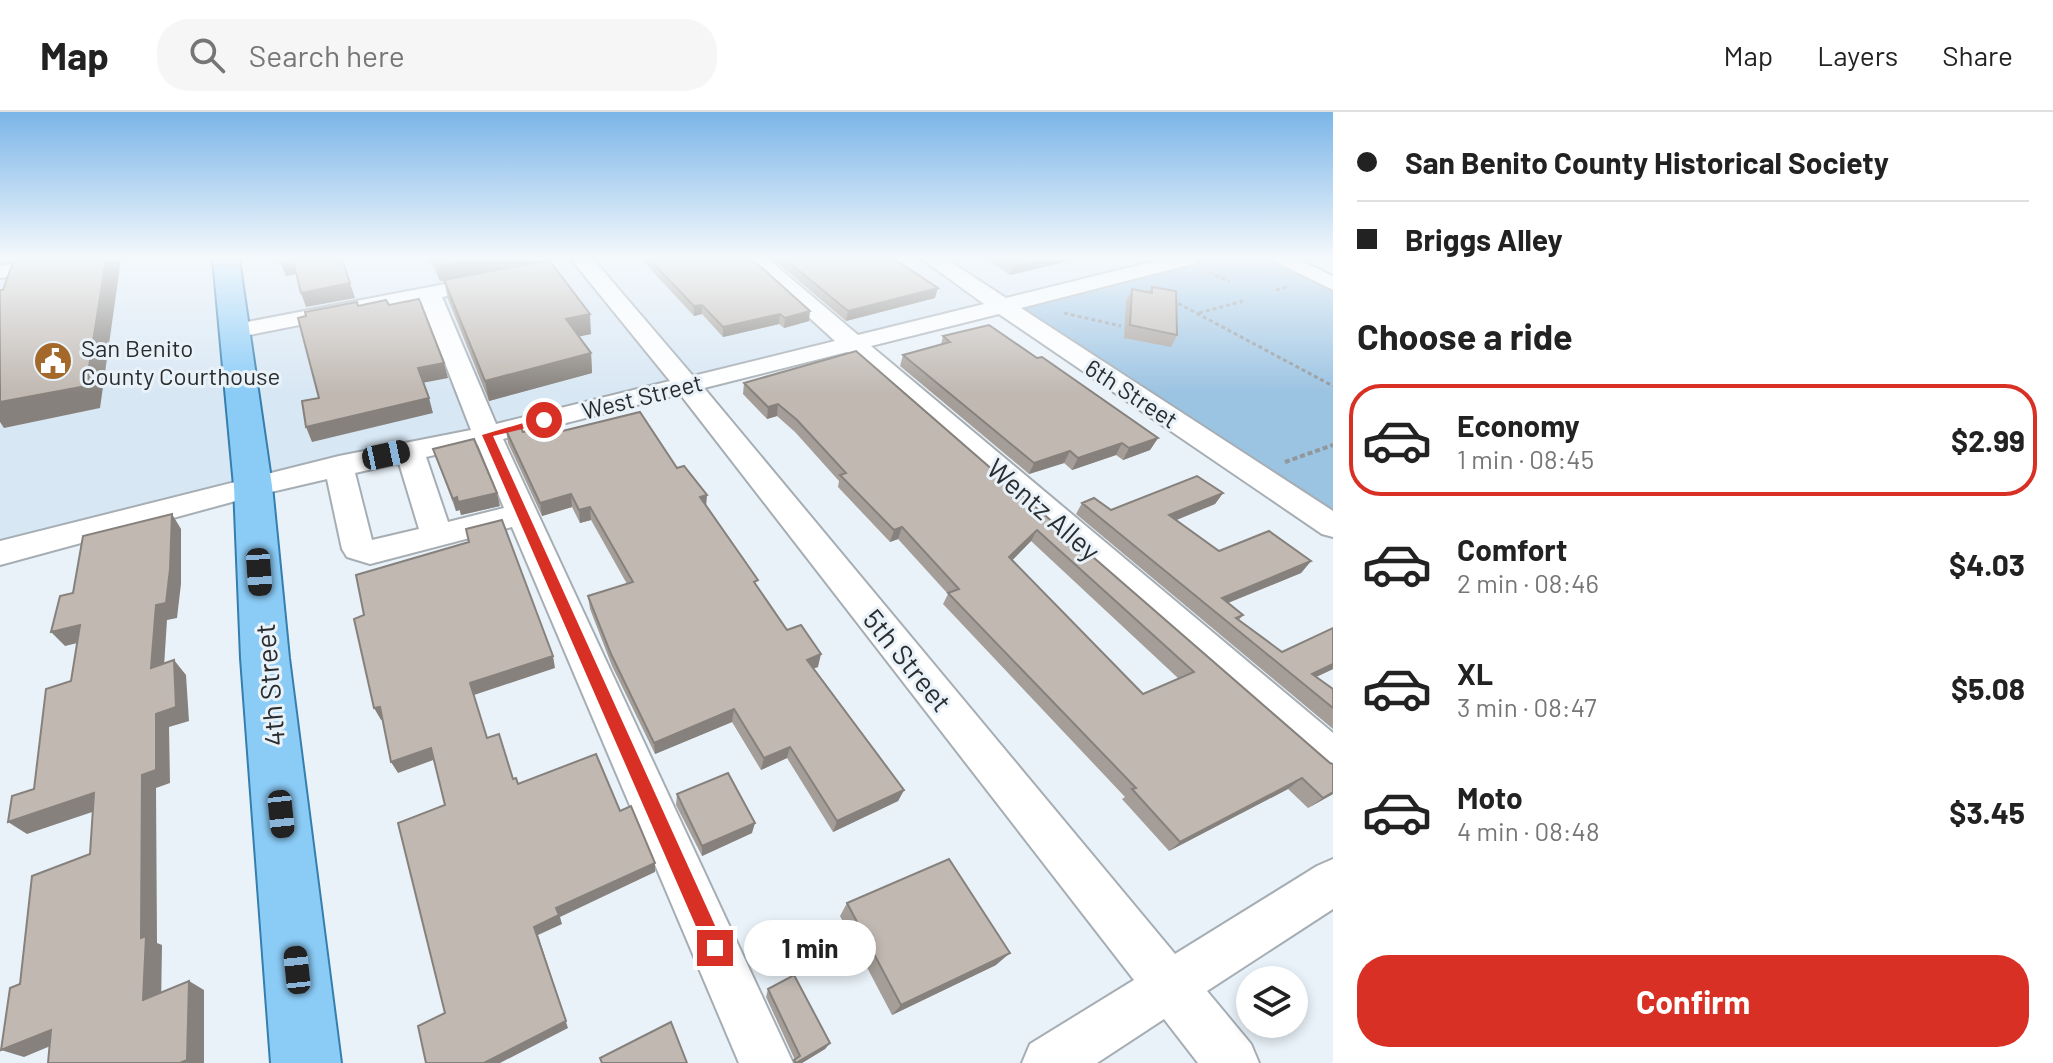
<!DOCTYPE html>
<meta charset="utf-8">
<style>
:root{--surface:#fff;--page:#f6f6f6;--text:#222;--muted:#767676;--line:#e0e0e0;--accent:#d93025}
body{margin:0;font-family:Barlow,sans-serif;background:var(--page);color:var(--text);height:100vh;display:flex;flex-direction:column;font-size:30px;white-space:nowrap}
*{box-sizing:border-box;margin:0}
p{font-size:26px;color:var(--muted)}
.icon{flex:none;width:44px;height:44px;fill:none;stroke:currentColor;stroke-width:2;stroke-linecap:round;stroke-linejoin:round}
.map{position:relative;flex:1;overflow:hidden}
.sheet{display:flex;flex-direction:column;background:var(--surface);width:720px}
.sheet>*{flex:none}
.top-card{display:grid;align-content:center;height:176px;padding:0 24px;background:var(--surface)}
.buttons{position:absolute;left:1236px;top:854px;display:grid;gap:16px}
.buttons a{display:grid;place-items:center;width:72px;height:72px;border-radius:50%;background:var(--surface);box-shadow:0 4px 12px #0003;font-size:40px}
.end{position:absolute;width:36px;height:36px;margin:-18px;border:10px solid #d93025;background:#fff;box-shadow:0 0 0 4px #fff}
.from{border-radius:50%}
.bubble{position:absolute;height:56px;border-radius:28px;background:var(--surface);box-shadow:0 4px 12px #0003;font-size:26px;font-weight:700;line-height:56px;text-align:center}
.car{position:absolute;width:24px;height:48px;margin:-24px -12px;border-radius:10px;box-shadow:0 0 6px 2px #0007;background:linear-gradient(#222 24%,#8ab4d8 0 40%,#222 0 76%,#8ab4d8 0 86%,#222 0)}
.top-card b{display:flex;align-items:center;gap:28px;height:76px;font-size:30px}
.top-card b+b{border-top:2px solid var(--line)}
.top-card i{width:20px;height:20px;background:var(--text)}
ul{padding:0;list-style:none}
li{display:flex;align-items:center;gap:24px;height:112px;margin:0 16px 12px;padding:0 8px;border:4px solid transparent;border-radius:32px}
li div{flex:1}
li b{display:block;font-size:30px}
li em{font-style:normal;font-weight:700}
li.selected{border-color:var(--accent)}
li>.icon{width:72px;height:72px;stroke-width:1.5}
h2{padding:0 24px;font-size:36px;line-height:96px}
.action{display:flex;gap:16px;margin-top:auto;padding:16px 24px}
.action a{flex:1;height:92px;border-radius:32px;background:var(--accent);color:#fff;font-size:32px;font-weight:700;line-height:92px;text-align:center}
header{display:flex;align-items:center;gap:48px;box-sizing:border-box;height:112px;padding:0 40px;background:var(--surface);border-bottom:2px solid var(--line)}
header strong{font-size:38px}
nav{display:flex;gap:44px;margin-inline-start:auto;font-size:28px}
.search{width:560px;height:72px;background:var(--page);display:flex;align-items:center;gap:20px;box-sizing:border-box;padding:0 28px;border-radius:32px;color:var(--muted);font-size:30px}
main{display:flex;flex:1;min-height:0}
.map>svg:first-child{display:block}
.built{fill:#d8e7f4}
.green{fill:#9bc3e2}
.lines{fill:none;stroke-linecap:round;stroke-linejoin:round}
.minor-casing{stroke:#a6aeb4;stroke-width:4}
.major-casing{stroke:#367ead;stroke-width:4}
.path-far1{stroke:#91979c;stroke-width:3;stroke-dasharray:4 3;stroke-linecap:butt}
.path{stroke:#91979c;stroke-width:4;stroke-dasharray:5 3;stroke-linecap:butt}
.minor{fill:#fff;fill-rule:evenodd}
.major{fill:#8bccf7;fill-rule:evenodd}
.wall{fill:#a59e98;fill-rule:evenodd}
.shaded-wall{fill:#86817c}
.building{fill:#c0b8b1;stroke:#86817c;stroke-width:2;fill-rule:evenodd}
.route{fill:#d93025}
.labels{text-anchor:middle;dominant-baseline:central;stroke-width:6;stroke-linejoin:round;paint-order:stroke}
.far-poi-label{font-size:24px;fill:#2a2d2f;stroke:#e9f2f9;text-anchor:start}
.far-street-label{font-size:24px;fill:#2a2d2f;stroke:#e9f2f9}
.street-label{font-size:28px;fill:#2a2d2f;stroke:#e9f2f9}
</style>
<header>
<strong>Map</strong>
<div class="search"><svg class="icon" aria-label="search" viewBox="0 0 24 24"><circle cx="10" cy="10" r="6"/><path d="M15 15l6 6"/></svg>Search here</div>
<nav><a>Map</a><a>Layers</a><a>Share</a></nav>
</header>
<main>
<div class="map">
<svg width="1333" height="951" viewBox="0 0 1333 951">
<rect width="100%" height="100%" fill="#e9f2f9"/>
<!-- built -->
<path class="built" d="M0,147H1188L0,439Z"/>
<!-- green -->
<path class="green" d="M1207,147H1268L1333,178V400L1018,196Z"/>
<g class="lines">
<!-- minor casing -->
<g class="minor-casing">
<g id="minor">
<path d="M39,147H90L80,153L0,166V154Z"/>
<path d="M571,147H593L693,264L835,229L745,147H768L858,223L984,192L922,147H946L1006,186L1163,147H1199L1196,151L1021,196L1333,399V425L1322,422L999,202L871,234L1333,621V664L1318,659L847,240L704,276L1175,842L1317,754L1333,747V797L1207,879L1251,932L1259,951H1198L1164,907L1097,951H1022L1030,932L1134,868L680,282L503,327L793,951H739L512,415L370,452L347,445L342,437L327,367L254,384L0,453V429L339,344L471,318L421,189L234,226L226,224L222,219L226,214L450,171L461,177L458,182L442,185L496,312L670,269ZM478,333L504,396L448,410L426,345ZM399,351L419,417L372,428L355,361Z"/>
<path d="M1270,147H1297L1333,164V178Z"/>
</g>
</g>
<!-- major casing -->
<g class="major-casing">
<path id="major" d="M213,147H239L272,374L289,546L341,951H271L241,546L234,374Z"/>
</g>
<!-- path-far1 -->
<g class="path-far1">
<path d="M1209,160L1230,170"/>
<path d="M1276,178L1290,174"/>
<path d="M1172,188L1333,274"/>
<path d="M1064,201L1121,214"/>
<path d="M1199,201L1243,189"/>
</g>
<!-- path -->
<path class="path" d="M1285,350L1333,333"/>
<!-- minor -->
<use href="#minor" class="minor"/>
<!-- major -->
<use href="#major" class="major"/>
</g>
<!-- wall -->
<g class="wall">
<path d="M429,147H534L535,151L591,222L578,224L591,241L592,261L489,289L448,187L444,169H440Z"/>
<path d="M641,147H752L809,209L784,216L779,212L723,225L702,202L694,204Z"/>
<path d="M773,147H894L935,186L846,209Z"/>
<path d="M986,147H1077L1010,163Z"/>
<path d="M1152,175L1177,223L1171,235L1124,226L1126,189L1132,177L1149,180Z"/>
<path d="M943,224L1037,246L1158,326L1150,338L1123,348L1116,343L1072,358L1064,351L1029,362L900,254L903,243L941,233Z"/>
<path d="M856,239L1330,651L1333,652V682L1308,696L1288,677L1169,739L1122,687L1125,685L943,492L948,482L898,427L890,430L838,375L839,369L795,320L777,304L767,307L743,282L744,271ZM1031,429L1179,567L1143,582L1012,448Z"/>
<path d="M506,318L523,320L534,326L677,356L706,394L757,475L787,518L818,555L814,556L904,678L898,689L833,720L787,646L761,658L732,610L655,642L612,554L590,497L588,484L627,472L591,408L580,411L572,395L542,404L508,331Z"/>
<path d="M433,337L500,394L461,403L460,398L456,399Z"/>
<path d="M1223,381L1215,392L1176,408L1219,439L1311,449L1301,461L1228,491L1243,503L1239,508L1282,540L1333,557L1316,565L1333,577V617L1076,402L1082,391L1111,398Z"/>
<path d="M677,682L752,721L702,744L676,693Z"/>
<path d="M847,791L996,853L892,903L840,804Z"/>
<path d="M768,877L830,931L825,937L802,951H793L795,948L766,885Z"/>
</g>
<!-- shaded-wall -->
<g class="shaded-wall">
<path d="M106,147H121L100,296L4,316L0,310V290Z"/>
<path d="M470,147H534L535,151L440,169L436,154Z"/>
<path d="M1041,147H1077L1010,163L1014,154Z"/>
<path d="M293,148L298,162L286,164L280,150Z"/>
<path d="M350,171L355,186L306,195L301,181Z"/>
<path d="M938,176L935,186L846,209L848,199Z"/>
<path d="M702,193V202L694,204V194Z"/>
<path d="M810,199L809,209L784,216L785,206Z"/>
<path d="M590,202L591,222L568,227L566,207Z"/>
<path d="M780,202L779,212L723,225V215Z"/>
<path d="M591,241L592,261L489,289L485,269Z"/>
<path d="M444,251L448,266L422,271L418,256Z"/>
<path d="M429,286L433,301L312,330L306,315Z"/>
<path d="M778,292L777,304L767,307L768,295Z"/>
<path d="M1158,326L1150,338L1123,348L1129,336Z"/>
<path d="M1122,331L1116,343L1072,358L1078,346Z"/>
<path d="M1070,339L1064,351L1029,362L1034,351Z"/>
<path d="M497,381L500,394L461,403L458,390Z"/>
<path d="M1223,381L1215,392L1162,414L1169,403Z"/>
<path d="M571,382L572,395L542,404L540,391Z"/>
<path d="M707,383L706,396L700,385Z"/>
<path d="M457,385L460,398L456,399L453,387Z"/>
<path d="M590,395L591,408L580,411L579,398Z"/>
<path d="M172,402L181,417V472L177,506L167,508L163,570L151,556L156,493Z"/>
<path d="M902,415L898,427L890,430L894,418Z"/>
<path d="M1037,418L1031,429L1004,457L1009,445Z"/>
<path d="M1311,449L1301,461L1213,497L1222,486Z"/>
<path d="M80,513L94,527L65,534L51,520Z"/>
<path d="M821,542L818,555L804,560L807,548Z"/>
<path d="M553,544L555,556L474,583L470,571Z"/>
<path d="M174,548L186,563L189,609L169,615L170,671L156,676L157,831L162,833L161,896L143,888L141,826L142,663L156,602Z"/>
<path d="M1333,552V557L1301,572L1312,562Z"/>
<path d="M380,595L386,606L381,608L374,596Z"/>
<path d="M734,597L732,610L655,642L654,631Z"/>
<path d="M790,635L787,646L761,658L764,646Z"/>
<path d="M431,636L436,647L398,661L391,650Z"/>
<path d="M1302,666L1288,677L1169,739L1180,730Z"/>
<path d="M904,678L898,689L833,720L837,709Z"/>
<path d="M1333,680V682L1308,696L1323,686Z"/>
<path d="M94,681L110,694L27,722L8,710Z"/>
<path d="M755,711L752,721L702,744V734Z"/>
<path d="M655,751V760L560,805L562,812L538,823L568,916L500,951H484L534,815L556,796Z"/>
<path d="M1010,841L996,853L892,903L901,893Z"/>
<path d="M189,869L204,878V951H180Z"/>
<path d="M51,918L72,925L24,945L1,938Z"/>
<path d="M830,931L825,937L802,951H796Z"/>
</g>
<!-- building -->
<g class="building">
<path d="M14,147H106L86,274L0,290V178H3Z"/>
<path d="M280,147H342L350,171L301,181L293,148L280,150Z"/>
<path d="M433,147H470L436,154Z"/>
<path d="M649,147H752L810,199L785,206L780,202L723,215L702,193L694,194Z"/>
<path d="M785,147H894L938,176L848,199Z"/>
<path d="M1003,147H1041L1014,154Z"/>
<path d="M549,148L590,202L566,207L591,241L485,269L444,168Z"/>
<path d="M1152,175L1176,179L1177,223L1130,213L1132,177L1152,181Z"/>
<path d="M419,187L444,251L418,256L429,286L306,315L302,289L319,286L298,206L306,204L305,200L357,190L358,194L386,188L389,193Z"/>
<path d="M989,213L1037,246L1042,245L1158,326L1129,336L1122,331L1078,346L1070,339L1034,351L903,243L950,230L943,224Z"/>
<path d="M856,239L1330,651L1333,652V680L1323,686L1302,666L1180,730L1132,677L1136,676L948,481L959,477L902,415L894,418L840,363L846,361L797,308L778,292L768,295L744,271ZM1037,418L1194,560L1143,582L1009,445Z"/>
<path d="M640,300L677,356L684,354L707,383L700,385L758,468L754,470L787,518L801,513L821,542L807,548L904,678L837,709L790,635L764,646L734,597L654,631L611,542L588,484L633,470L590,395L579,398L571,382L540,391L506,318L520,314L523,320L531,318L534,326Z"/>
<path d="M474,327L497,381L458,390L457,385L453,387L433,337Z"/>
<path d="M1197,364L1223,381L1169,403L1219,439L1269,419L1311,449L1222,486L1243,503L1236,506L1282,540L1333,516V552L1312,562L1333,577V596L1082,391L1094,386L1111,398Z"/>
<path d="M172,402L170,457L166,491L156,493L151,556L174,548L176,595L156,602V658L142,663L141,826L146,824L143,888L189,869L187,948L180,951H48L51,918L1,938L10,876L20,872L32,764L90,742L94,681L8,710L12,684L34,677L46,577L71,569L80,513L51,520L60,484L73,481L83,424Z"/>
<path d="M502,408L553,544L470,571L487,626L499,622L513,667L516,666L518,672L596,642L620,699L631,694L655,751L556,796L559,803L534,815L566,909L484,951H426L418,914L445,901L398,711L445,693L431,636L391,650L380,595L374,596L354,507L364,503L356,463L469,430L466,417Z"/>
<path d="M728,661L755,711L702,734L677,682Z"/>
<path d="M949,747L1010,841L901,893L847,791Z"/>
<path d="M794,863L830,931L796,951L794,948L800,944L768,877Z"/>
<path d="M671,910L687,951H602L600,946Z"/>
</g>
<!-- sky -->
<linearGradient id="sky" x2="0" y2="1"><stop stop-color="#7bb5e8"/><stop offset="0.52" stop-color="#f5f9fc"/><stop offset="1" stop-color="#f5f9fc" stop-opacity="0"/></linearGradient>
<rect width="1333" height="281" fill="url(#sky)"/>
<!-- route -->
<path class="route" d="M544,305L549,308L547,311L493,324L722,829L724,836L722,842L715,845L708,842L482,323Z"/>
<!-- icons -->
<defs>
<g id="civic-disc" transform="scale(2)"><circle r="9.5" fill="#a4682b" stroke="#e9f2f9"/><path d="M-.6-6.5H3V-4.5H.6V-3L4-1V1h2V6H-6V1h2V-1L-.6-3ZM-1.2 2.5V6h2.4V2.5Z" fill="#fff"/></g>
</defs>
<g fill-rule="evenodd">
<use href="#civic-disc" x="53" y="249"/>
</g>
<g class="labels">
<!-- far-poi labels -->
<g class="far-poi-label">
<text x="81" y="235">San Benito<tspan x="81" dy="28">County Courthouse</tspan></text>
</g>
<!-- far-street labels -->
<g class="far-street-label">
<text transform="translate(1132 281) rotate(33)">6th Street</text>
<text transform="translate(642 284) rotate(-14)">West Street</text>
</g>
<!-- street labels -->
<g class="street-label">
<text transform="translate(1044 397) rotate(41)">Wentz Alley</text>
<text transform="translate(908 548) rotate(51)">5th Street</text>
<text transform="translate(269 573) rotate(-95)">4th Street</text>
</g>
</g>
</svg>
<div class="buttons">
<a><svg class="icon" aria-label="layers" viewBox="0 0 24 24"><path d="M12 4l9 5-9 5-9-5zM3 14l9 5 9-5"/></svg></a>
</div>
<i class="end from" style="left:544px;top:308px"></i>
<i class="end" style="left:715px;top:836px"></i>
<div class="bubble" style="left:744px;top:808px;width:132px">1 min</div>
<i class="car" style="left:386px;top:343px;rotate:78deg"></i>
<i class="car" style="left:259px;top:460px;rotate:176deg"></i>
<i class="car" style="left:281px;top:702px;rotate:174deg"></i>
<i class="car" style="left:297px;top:858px;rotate:354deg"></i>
</div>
<section class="sheet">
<div class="top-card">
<b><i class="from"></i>San Benito County Historical Society</b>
<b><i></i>Briggs Alley</b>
</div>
<h2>Choose a ride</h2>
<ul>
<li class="selected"><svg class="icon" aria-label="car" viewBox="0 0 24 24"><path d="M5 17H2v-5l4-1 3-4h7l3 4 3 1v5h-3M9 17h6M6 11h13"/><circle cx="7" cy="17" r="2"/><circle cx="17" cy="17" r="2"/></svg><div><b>Economy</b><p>1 min · 08:45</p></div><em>$2.99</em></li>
<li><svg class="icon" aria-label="car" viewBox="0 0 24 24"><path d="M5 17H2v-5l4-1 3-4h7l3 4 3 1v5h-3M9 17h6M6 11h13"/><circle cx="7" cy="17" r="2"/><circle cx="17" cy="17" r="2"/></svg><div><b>Comfort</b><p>2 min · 08:46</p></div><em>$4.03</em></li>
<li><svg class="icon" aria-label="car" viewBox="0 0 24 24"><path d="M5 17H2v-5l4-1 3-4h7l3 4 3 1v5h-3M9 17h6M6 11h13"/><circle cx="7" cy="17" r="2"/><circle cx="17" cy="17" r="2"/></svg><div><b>XL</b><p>3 min · 08:47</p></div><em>$5.08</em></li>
<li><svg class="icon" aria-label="car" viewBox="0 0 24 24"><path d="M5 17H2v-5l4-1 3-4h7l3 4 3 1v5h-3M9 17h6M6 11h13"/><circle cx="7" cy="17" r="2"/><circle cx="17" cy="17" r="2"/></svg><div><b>Moto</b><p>4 min · 08:48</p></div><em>$3.45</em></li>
</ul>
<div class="action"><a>Confirm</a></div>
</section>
</main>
